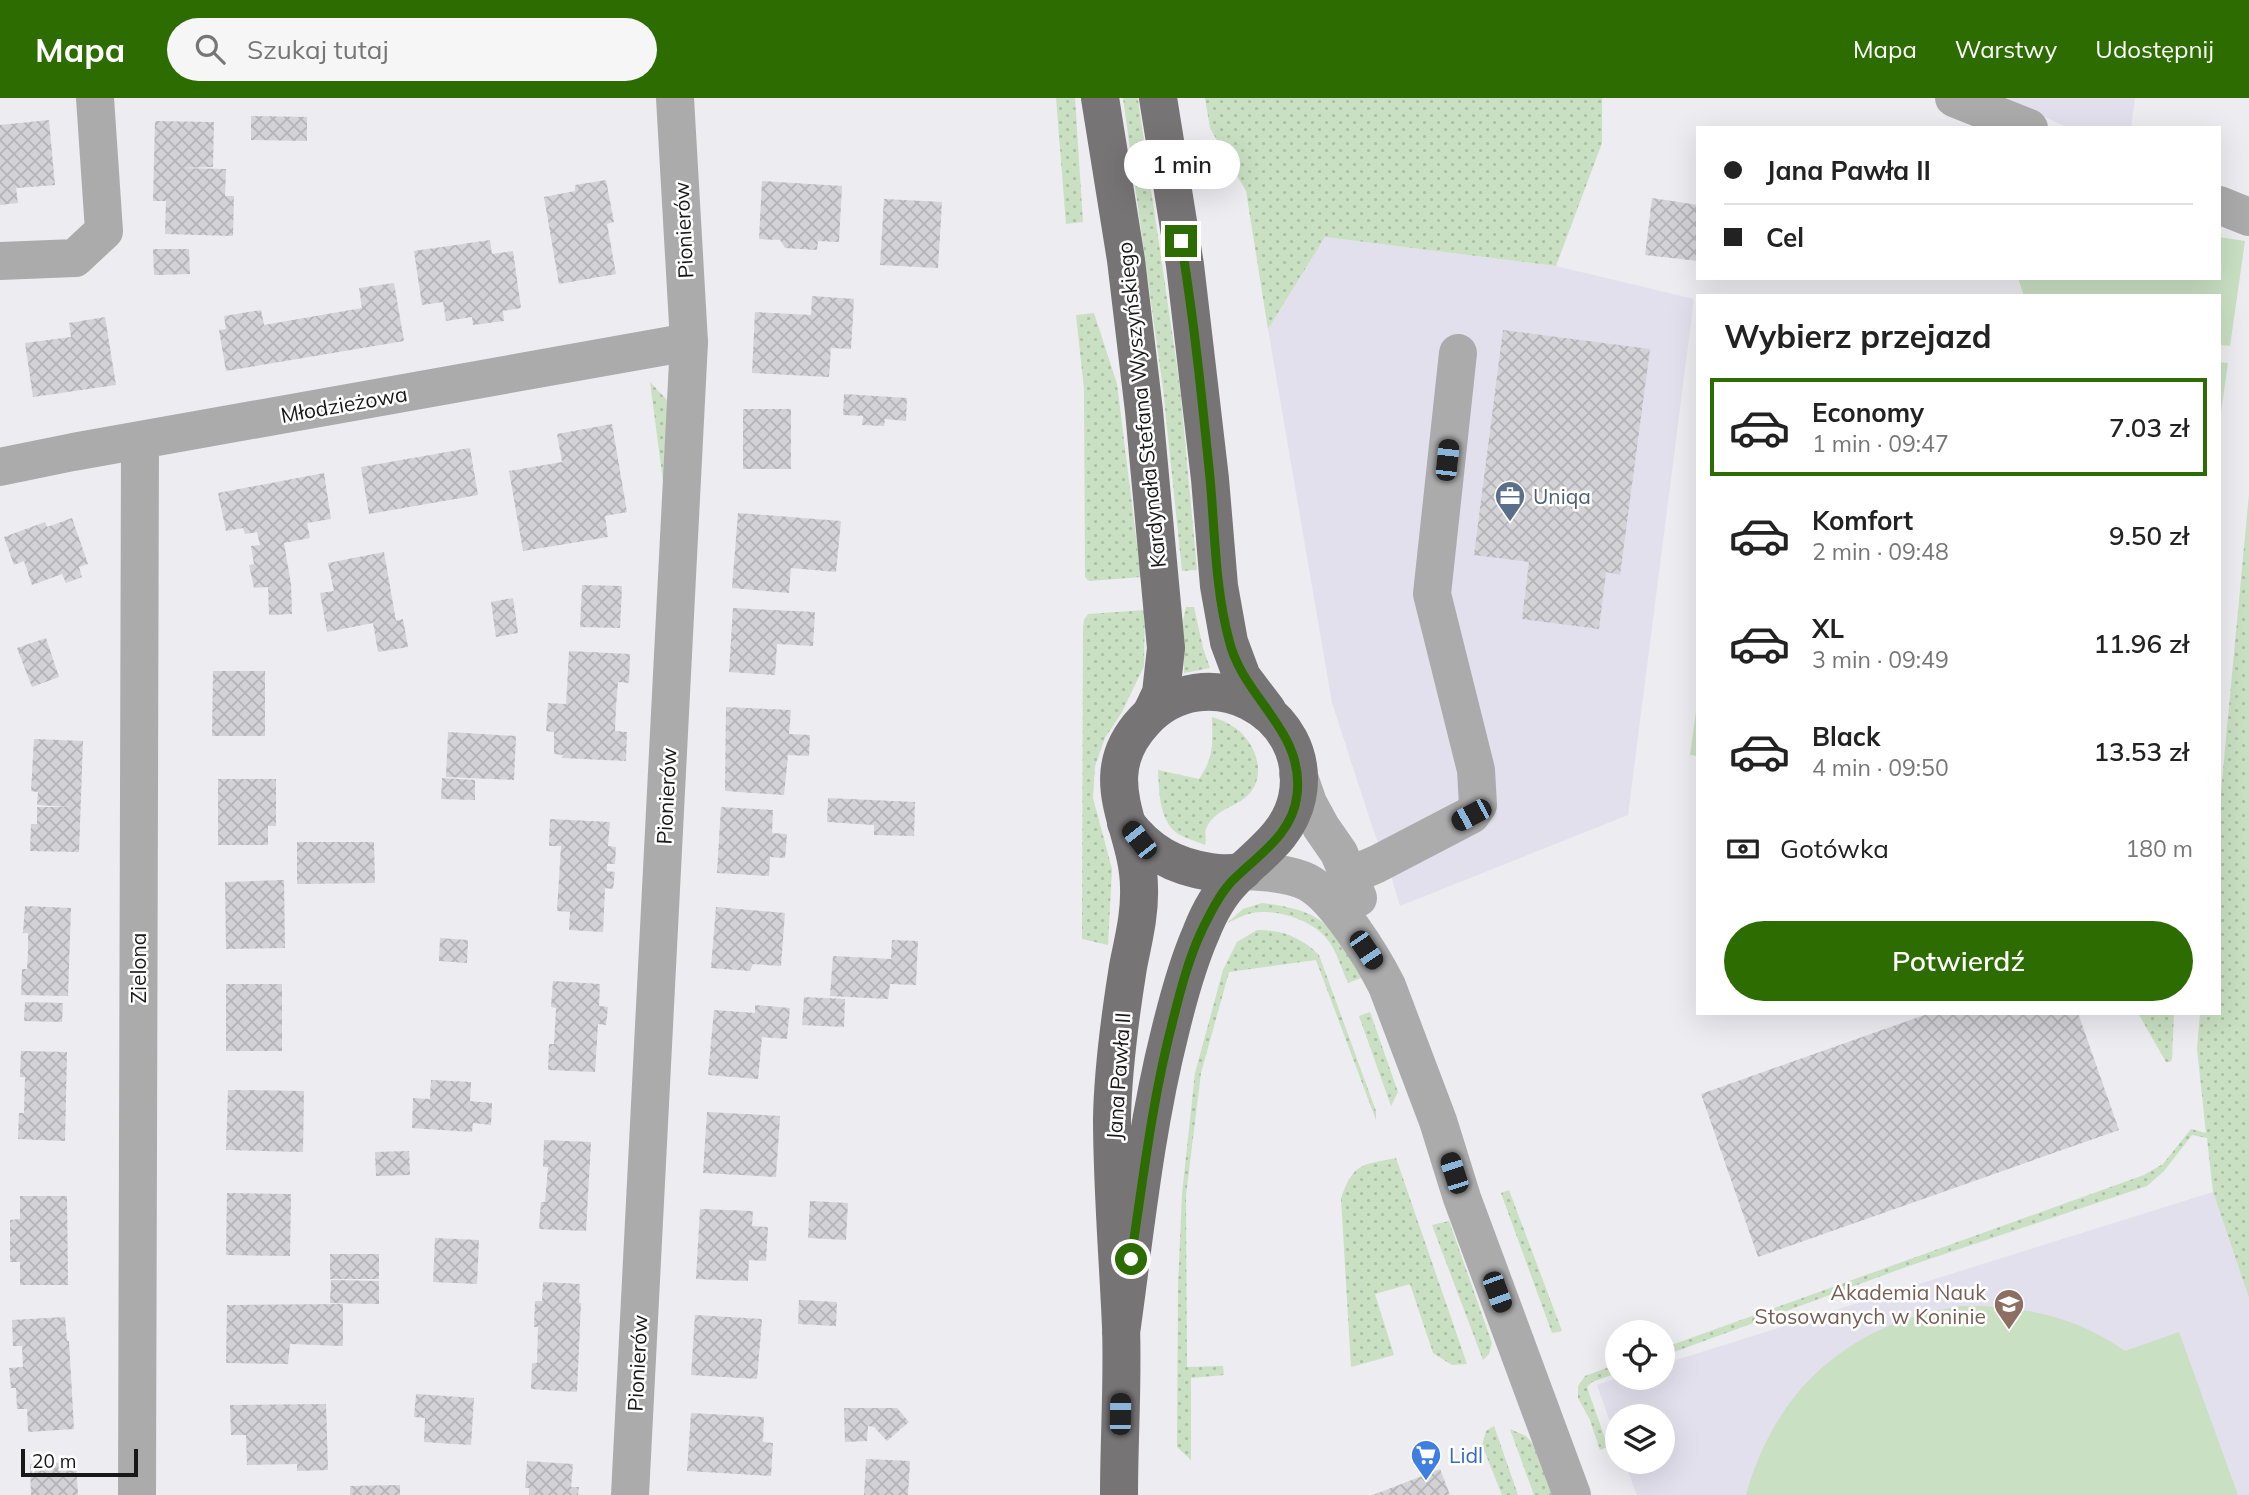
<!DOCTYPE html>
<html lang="pl">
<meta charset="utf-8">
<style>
:root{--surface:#fff;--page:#f6f6f6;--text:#222;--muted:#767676;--line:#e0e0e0;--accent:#2c6c00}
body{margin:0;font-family:Mulish,sans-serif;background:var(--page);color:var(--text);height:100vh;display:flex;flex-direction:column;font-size:26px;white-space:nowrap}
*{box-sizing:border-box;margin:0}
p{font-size:23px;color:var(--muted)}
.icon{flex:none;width:38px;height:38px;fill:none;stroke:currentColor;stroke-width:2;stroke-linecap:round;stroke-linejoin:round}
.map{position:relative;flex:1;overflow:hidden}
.sheet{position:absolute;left:1696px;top:196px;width:525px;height:721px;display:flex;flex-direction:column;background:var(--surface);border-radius:0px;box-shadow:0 7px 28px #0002}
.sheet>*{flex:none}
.banner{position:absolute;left:1696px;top:28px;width:525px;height:154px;border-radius:0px;box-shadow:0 7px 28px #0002;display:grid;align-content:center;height:154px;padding:0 28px;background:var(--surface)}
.tools{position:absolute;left:1605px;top:1222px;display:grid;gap:14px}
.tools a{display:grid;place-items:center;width:70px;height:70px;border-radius:50%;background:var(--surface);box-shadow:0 7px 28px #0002;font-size:35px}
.scale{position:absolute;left:21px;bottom:18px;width:117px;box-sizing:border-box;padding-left:7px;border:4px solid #181819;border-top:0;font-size:19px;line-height:24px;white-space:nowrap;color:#181819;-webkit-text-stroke:5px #fff;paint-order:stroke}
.end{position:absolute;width:32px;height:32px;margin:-16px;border:9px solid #2c6c00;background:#fff;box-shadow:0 0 0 4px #fff}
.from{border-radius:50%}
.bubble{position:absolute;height:49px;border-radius:24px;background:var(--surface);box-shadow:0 7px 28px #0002;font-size:23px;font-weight:600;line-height:49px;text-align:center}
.car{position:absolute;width:21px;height:42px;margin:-21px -10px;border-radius:9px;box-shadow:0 0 5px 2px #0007;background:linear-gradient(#222 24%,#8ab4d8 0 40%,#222 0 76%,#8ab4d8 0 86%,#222 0)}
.banner b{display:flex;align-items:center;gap:24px;height:66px;font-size:26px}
.banner b+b{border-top:2px solid var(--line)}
.banner i{width:18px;height:18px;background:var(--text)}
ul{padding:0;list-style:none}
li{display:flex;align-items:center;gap:21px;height:98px;margin:0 14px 10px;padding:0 14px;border:4px solid transparent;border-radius:0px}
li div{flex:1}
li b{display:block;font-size:26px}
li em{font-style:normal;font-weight:600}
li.current{border-color:var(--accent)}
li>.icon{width:63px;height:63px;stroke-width:1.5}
h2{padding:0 28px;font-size:32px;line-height:84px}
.pay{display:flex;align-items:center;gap:18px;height:77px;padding:0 28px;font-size:26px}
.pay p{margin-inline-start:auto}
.button{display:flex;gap:14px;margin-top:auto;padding:14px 28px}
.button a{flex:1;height:80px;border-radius:42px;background:var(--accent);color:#fff;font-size:28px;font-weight:600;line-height:80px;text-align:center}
header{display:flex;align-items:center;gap:42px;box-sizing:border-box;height:98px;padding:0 35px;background:var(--accent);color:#fff}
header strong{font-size:33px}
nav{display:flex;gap:38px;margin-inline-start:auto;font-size:24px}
.search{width:490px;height:63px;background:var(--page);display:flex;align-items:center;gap:18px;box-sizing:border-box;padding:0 24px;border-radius:38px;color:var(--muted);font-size:26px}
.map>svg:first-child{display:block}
.built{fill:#e2e0ec}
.grass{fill:url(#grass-dots)}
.garden{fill:#c9e0c2}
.building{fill:url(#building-cross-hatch)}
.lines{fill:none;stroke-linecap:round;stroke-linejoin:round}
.minor{stroke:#acabac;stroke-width:38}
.major{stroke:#777476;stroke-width:38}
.route{stroke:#2c6c00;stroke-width:9}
.labels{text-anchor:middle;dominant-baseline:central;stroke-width:5;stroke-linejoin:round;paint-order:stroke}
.street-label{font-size:21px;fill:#181819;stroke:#fff}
.service-label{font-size:21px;fill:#4e5e75;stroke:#fff;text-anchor:start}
.education-label{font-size:21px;fill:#785e54;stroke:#fff;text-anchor:end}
.shop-label{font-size:21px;fill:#366cbe;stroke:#fff;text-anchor:start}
</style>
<header>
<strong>Mapa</strong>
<div class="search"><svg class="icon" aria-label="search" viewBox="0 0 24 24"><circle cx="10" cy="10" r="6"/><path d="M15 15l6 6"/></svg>Szukaj tutaj</div>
<nav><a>Mapa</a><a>Warstwy</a><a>Udostępnij</a></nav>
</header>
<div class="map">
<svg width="2249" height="1397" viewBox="0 0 2249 1397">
<defs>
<pattern id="grass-dots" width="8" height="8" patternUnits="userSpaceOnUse" patternTransform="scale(1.75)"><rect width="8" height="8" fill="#c9e0c2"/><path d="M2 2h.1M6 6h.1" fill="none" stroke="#acbfa6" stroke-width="1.8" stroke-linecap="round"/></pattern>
<pattern id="building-cross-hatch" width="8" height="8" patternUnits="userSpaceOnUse" patternTransform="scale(1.75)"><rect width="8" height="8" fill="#d3d2d6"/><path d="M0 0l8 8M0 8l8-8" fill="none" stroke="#b4b4b7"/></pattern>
</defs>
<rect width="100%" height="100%" fill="#edecf0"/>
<!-- built -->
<g class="built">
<path d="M2006,0H2135L2131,30H2068Z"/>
<path d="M1325,139L1556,168L1694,201L1628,717L1400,808L1386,761L1375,737L1332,605L1268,231Z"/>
<path d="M2213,1094L2249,1200V1397H1637L1624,1363H1662V1318H1617V1343L1597,1287L1621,1279H1662L1663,1266Z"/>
</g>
<!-- grass -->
<g class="grass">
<path d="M1056,0H1075L1083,124L1066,126Z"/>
<path d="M1123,0H1138L1139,9L1180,289L1197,472L1182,473L1163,291Z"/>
<path d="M1205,0H1602V45L1556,168L1325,139L1268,231L1246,93L1210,30Z"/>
<path d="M1094,215L1117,286L1141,479L1089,483L1085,479L1084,291L1076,217Z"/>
<path d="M650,284L667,302L670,318L665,398Z"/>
<path d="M2249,396V1200L2213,1094L2207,1040L2192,1037L2164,1073L2147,1088L1906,1169L1663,1258V1250L2144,1077L2163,1066L2191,1031L2206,1035L2197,951L2200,915H2219V715Z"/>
<path d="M1186,509H1194L1203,550L1210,570L1184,575L1183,523Z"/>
<path d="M1145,512L1144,568L1122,614L1105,640L1095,668L1093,700L1112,771L1108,847L1082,841L1083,530L1084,522L1088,516Z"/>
<path d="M1212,619C1217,621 1223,622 1227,625C1253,637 1270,675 1248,697C1237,709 1214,711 1206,731C1204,735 1207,741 1205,747C1196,743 1180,739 1173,732C1159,717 1159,691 1158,672L1199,681C1215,658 1212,645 1212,619Z"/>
<path d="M1262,805C1325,813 1332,827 1361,880L1348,885C1342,872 1338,857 1330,845C1317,825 1287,814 1263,814C1251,813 1238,820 1227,825L1243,811Z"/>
<path d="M1257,832C1283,832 1301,839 1319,857L1376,1013V1022L1316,862L1229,874L1201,975L1186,1097L1187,1269L1223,1268L1224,1277L1191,1280V1362L1177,1349L1178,1189L1182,1096L1195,975L1223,872L1237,844Z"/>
<path d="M1370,914L1398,994L1391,1008L1359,918Z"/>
<path d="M2138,915H2174L2172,961L2170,964H2166Z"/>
<path d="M1396,1060L1467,1266L1452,1267L1433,1255L1410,1186L1375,1196L1394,1257L1351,1269L1341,1100C1354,1064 1362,1067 1396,1060Z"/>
<path d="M1509,1092L1562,1233L1552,1235L1501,1095Z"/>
<path d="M1449,1123L1492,1245L1489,1256L1483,1262L1432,1127Z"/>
<path d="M1617,1266V1275L1592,1284L1587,1289L1608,1349L1600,1352L1590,1322L1578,1300V1288L1585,1278Z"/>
<path d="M1494,1328L1518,1397H1502L1482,1347L1486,1333Z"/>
<path d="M1510,1331L1526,1338L1534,1347L1552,1397H1534Z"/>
</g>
<!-- garden -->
<g class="garden">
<path d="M2219,139L2245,143L2230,248L2219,247V198H2024L2019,183V180H2219Z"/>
<path d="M2219,264L2228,265L2219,328Z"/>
<path d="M1697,606V658L1690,657Z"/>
<path d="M1961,1208C2022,1207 2075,1218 2125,1253L2179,1234L2238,1397H1746C1776,1289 1851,1225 1961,1208Z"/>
</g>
<!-- building -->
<g class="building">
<path d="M251,18L307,19V43L251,42Z"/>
<path d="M49,22L55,87L16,90L18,105L0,107V27Z"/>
<path d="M155,23L214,24L213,69L179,70L226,71L225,98H234L233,138L165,136L166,103H153Z"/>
<path d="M606,82L614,124L607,126L616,176L559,186L544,99L575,93V87Z"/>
<path d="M762,83L842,88L839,144L818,143L817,152L785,150L780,142L759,141Z"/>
<path d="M1652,100L1698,107V163L1645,157Z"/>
<path d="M884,101L942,104L938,170L880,167Z"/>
<path d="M490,142L492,156L513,153L521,210L503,213L504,223L473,227L472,219L446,223L443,204L422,207L414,153Z"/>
<path d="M153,151H189L190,176L154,177Z"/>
<path d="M394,185L404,243L226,273L219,232L226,231L224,218L261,212L264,227L362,210L359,190Z"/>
<path d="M812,198L854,201L851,251L831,250L829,279L752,275L755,214L811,217Z"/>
<path d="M105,219L116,287L33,299L25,245L71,239L69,225Z"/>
<path d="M1503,232L1650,251L1620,477L1606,474L1599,531L1522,521L1529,464L1474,457Z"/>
<path d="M844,296L907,300L906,323L885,321L884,328L862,327L863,318L843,317Z"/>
<rect x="743" y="311" width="48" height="60"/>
<path d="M612,326L627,414L605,418L608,439L523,453L509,373L562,364L557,336Z"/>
<path d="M470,350L478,397L369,416L361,369Z"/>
<path d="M324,375L331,421L307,425L310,440L284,445L291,486L292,516L269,517L268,489L254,490L249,467L254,466L251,448L260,447L257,434L245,436L243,430L226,433L218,395Z"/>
<path d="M738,415L841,423L836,474L791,470L789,495L732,490Z"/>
<path d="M72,420L88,466L79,469L82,479L66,485L62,476L32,487L24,463L14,467L4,439L45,424L47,429Z"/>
<path d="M384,454L396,523L403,521L408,549L378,554L373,525L327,534L320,495L334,493L328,465Z"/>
<path d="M582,487L622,488L620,530L580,529Z"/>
<path d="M513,500L518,535L496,539L491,504Z"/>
<path d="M733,510L815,514L813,548L777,546L775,577L729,574Z"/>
<path d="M46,540L59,579L32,589L17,550Z"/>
<path d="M569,553L630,556L629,585L618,584L616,609L615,633L627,634L626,663L562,660L563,657L554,656V634L546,633L548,605L566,606Z"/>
<path d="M213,573H265V638H212Z"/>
<path d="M726,609L791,612L789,636L810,637L809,658L788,657L784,697L725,693Z"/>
<path d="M448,634L516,638L514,682L446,679Z"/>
<path d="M34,641L83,643L79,754L30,753L31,726H37V709H70L37,707L38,694L31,693Z"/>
<path d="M442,680L475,682V702L441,701Z"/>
<path d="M218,681H276V728H268V747H218Z"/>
<path d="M828,700L915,704L914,738L874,737V727L827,724Z"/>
<path d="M721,709L773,712L772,735L787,736L785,760L770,759L769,778L717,775Z"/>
<path d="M550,721L610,724L608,748L616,749L615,766H607V773L615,774L613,791L605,790L603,834L569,832L570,814L557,813L561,748H549Z"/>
<path d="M297,744H374L375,785L297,786Z"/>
<path d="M284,782L285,850L226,851L225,784Z"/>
<path d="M25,808L71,810L68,898L21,897L22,871H27L28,853V835H23Z"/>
<path d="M716,809L785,815L781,868L753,866L750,873L711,870Z"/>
<path d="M440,840L468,842L467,865L439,863Z"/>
<path d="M892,842L918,843L916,887L890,886L888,901L830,898L833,858L891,861Z"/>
<path d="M553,883L600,886L599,908L608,909L606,927L598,926L595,974L548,972L549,946H554L556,910L551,909Z"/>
<rect x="226" y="886" width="56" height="67"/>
<path d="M804,899L845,901L844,929L802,927Z"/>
<path d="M25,904L63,905L62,924L24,923Z"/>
<path d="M755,907L790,910L787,941L762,939L758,981L708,977L714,912L755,915Z"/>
<path d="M1930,915H2078L2119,1032L1758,1159L1701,996Z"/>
<path d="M21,953L67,954L65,1043L18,1041L19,1015H24L25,979H20Z"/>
<path d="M431,982L471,984L470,1003L492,1005L491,1027L473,1025L472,1034L412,1030L413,1000L430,1001Z"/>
<path d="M228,992L304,993L303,1054L226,1052Z"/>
<path d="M707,1014L780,1018L776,1079L703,1075Z"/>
<path d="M544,1042L591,1044L586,1133L539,1131L541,1104H545L548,1069H543Z"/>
<path d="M409,1053L410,1077L376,1078L375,1054Z"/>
<path d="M227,1095L291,1096L290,1158L226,1157Z"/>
<path d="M20,1098H67L68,1187H20V1164H10V1122L20,1121Z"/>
<path d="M810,1103L848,1105L846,1142L808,1140Z"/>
<path d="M700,1111L753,1113L752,1128L768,1129L766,1163L749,1162L748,1183L696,1181Z"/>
<path d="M435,1140L479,1142L477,1186L433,1184Z"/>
<rect x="330" y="1156" width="49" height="25"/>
<path d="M331,1182L379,1183V1206L330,1205Z"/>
<path d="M543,1184L580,1186L579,1205H581L577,1294L531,1291L532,1265H537L538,1229H534L535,1203H542Z"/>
<path d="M799,1202L837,1204L836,1228L798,1226Z"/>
<path d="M343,1206V1248L290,1246L288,1266L226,1265L227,1207Z"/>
<path d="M695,1217L762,1221L757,1281L691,1277Z"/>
<path d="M65,1219L67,1243H69L74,1331L28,1334L27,1311H17L16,1290H11L9,1270L23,1269L22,1248H13L12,1222Z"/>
<path d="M416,1296L474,1300L471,1347L424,1344L425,1320L414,1319Z"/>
<path d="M326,1306L328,1372L297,1373V1366L247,1367L246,1337H231L230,1307Z"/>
<path d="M844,1310H897L909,1324L887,1343L874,1329L868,1328L867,1343L845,1344Z"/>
<path d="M691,1315L764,1319L763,1344L773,1345L771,1378L687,1373Z"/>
<path d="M866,1361L910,1363L908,1397H864Z"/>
<path d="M527,1363L573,1366L571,1389H579L578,1397H529V1390H525Z"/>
<path d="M76,1364L78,1397H31L30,1366Z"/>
<path d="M1440,1371L1450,1397H1373Z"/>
<path d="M400,1387V1397H350V1388Z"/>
</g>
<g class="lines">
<!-- minor -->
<g class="minor">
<path d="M1954,0L2029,30"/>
<path d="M2219,107L2249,119"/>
<path d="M0,163L75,160L104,133L95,0"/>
<path d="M0,369L73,354L689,244"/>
<path d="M1298,676L1308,705L1321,729L1339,755L1358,800"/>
<path d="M1243,773C1263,774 1288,775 1307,784C1335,798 1373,860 1387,888L1438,1023L1462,1100L1572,1397"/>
<path d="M1349,778L1377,766L1471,717L1478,707L1476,672L1432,496L1458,255"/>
<path d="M137,1397L140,343"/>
<path d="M630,1397L689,244L675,0"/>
</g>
<!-- major -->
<g class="major">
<path d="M1100,0L1126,162L1144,313L1166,550L1161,595L1152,614"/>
<path d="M1158,0L1185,167L1210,381L1219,488L1229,544L1242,579L1267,612"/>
<path d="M1126,725C1148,754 1173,768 1210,774C1221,776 1232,776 1243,773"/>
<path d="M1119,1397C1119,1341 1123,1285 1121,1229C1118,1159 1112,1090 1112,1020C1113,969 1120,919 1128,869C1133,843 1140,817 1139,790C1139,729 1091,680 1144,623C1204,557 1315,612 1297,700C1289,737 1259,756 1234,781C1220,795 1208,817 1201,835C1187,867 1178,901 1170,934C1145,1033 1135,1135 1121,1235"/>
</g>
</g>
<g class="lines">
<!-- route -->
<path class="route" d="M1131,1161C1143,1082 1152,1003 1172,926C1180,894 1188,862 1202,832C1210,816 1220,795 1233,782C1258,757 1293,736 1297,697C1305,632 1243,601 1229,542C1215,490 1215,434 1210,380C1202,301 1194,221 1181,143"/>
</g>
<!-- icons -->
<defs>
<g id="office-pin" transform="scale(1.575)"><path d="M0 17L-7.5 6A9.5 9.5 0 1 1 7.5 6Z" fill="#5c6f8a" stroke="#fff"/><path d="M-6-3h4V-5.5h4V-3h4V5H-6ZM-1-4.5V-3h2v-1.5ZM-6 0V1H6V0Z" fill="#fff"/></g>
<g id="university-pin" transform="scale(1.575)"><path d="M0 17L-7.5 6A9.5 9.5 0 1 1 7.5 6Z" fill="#8d6e63" stroke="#fff"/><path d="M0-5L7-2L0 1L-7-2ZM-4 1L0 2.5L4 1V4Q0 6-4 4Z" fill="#fff"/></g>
<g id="supermarket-pin" transform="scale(1.575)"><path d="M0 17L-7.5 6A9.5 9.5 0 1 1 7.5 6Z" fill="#3f7fe0" stroke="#fff"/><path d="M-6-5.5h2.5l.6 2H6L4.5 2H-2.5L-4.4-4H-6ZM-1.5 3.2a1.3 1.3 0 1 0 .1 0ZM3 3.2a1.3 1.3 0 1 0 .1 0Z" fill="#fff"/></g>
</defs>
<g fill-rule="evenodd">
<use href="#office-pin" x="1510" y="398"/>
<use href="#university-pin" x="2009" y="1206"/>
<use href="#supermarket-pin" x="1426" y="1357"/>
</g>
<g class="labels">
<!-- street labels -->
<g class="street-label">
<text transform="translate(683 132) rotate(-93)">Pionierów</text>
<text transform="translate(344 306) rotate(-10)">Młodzieżowa</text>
<text transform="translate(1141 307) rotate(-96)">Kardynała Stefana Wyszyńskiego</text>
<text transform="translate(666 698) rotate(-87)">Pionierów</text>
<text transform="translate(138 870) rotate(-90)">Zielona</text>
<text transform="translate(1118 978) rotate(-86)">Jana Pawła II</text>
<text transform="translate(637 1265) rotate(-87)">Pionierów</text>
</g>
<!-- service labels -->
<g class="service-label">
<text x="1533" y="398">Uniqa</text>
</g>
<!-- education labels -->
<g class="education-label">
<text x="1986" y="1194">Akademia Nauk<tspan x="1986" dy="24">Stosowanych w Koninie</tspan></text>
</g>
<!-- shop labels -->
<g class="shop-label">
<text x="1449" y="1357">Lidl</text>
</g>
</g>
</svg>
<div class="tools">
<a><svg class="icon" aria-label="locate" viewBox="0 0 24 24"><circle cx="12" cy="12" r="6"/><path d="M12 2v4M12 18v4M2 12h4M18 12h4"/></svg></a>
<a><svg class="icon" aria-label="layers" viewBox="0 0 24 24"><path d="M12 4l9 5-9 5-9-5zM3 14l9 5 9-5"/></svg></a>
</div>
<div class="scale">20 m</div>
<i class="end from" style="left:1131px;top:1161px"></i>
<i class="end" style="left:1181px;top:143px"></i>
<div class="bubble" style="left:1124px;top:42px;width:116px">1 min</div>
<i class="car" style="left:1447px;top:362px;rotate:6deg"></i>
<i class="car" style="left:1471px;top:717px;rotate:242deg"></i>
<i class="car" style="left:1139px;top:742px;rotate:322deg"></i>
<i class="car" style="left:1366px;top:852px;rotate:146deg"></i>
<i class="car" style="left:1454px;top:1075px;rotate:342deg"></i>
<i class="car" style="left:1497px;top:1194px;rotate:160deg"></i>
<i class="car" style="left:1120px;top:1316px;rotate:1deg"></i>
<div class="banner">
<b><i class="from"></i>Jana Pawła II</b>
<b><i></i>Cel</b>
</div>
<section class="sheet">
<h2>Wybierz przejazd</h2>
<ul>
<li class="current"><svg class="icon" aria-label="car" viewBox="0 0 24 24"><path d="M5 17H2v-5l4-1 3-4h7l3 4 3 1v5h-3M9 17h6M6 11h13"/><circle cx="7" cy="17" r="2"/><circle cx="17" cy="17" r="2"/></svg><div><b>Economy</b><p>1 min · 09:47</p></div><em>7.03 zł</em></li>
<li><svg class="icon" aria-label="car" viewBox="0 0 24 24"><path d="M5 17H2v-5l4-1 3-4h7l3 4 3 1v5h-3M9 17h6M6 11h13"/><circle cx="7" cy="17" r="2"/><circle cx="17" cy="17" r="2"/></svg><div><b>Komfort</b><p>2 min · 09:48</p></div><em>9.50 zł</em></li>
<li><svg class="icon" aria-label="car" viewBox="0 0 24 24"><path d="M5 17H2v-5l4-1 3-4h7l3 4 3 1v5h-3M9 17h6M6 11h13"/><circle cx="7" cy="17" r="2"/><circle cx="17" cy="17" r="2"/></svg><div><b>XL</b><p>3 min · 09:49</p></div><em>11.96 zł</em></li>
<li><svg class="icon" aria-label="car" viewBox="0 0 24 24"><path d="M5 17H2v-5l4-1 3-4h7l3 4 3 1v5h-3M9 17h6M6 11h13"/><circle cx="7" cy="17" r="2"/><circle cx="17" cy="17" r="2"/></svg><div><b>Black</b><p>4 min · 09:50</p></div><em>13.53 zł</em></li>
</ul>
<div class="pay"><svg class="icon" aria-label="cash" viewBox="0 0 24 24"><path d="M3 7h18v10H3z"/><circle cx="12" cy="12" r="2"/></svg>Gotówka<p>180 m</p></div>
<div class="button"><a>Potwierdź</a></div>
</section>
</div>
